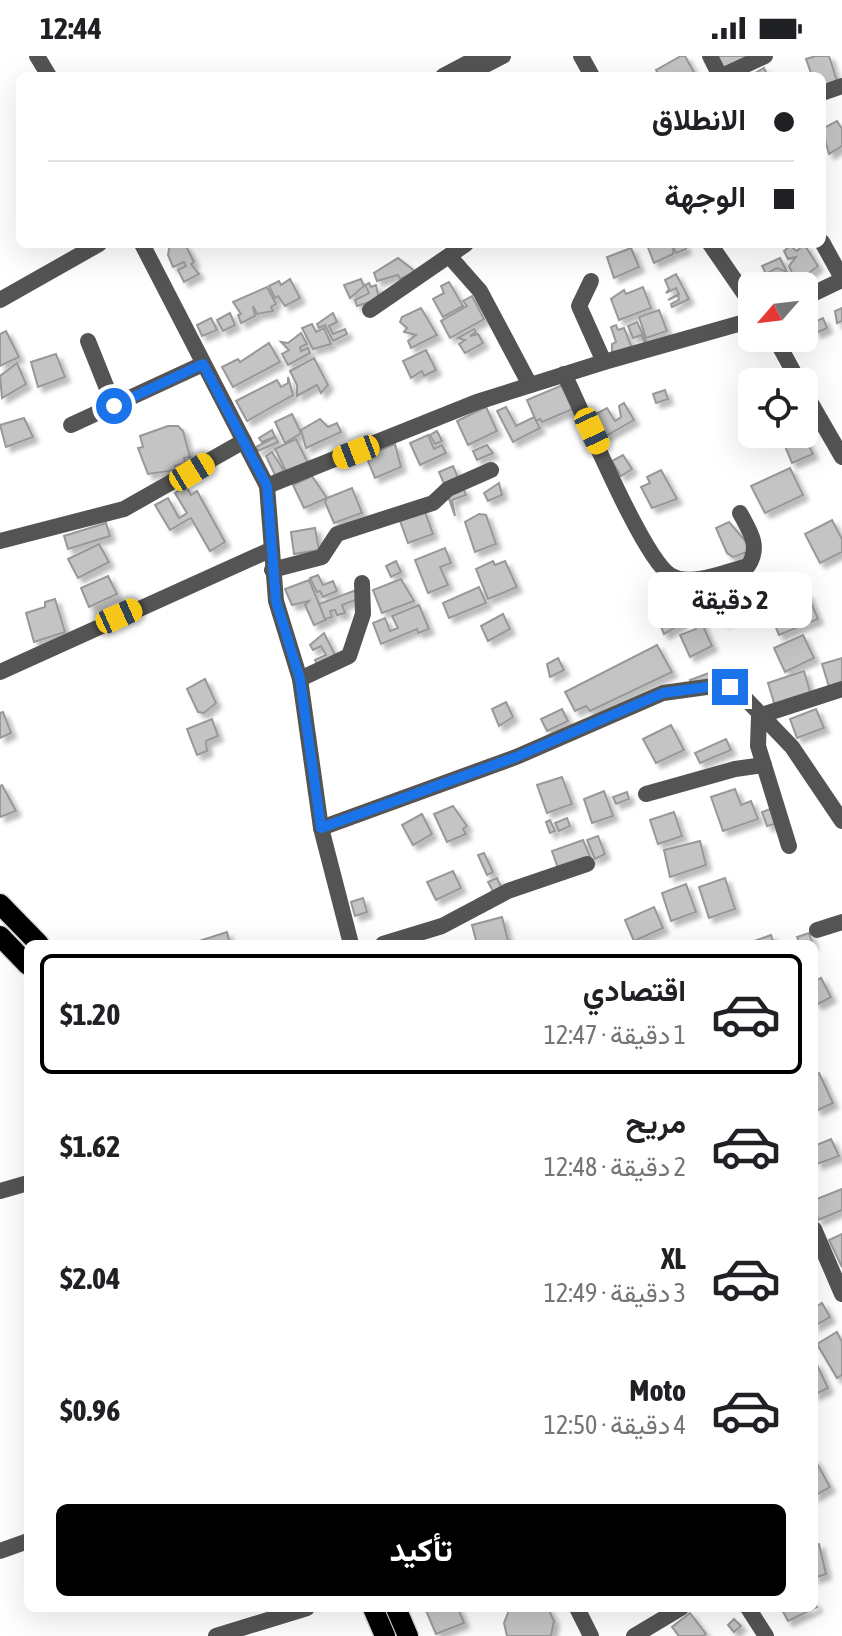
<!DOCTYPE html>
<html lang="ar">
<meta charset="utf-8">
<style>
:root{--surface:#fff;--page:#f2f2f2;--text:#202124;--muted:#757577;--line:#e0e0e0;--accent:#000}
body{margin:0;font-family:"Asap Condensed",Vazirmatn,sans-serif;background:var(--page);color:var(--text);direction:rtl;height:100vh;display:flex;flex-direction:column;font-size:30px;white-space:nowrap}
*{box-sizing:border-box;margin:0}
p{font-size:26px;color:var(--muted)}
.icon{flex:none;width:44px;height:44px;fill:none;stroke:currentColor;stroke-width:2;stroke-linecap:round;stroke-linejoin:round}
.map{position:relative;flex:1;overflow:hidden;direction:ltr}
.sheet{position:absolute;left:24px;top:884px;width:794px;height:672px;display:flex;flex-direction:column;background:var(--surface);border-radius:12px;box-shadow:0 8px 32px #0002;direction:rtl}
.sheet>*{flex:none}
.top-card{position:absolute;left:16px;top:16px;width:810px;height:176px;border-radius:12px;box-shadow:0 8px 32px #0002;direction:rtl;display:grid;align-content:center;height:176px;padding:0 32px;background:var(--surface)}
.needle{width:52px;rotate:242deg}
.controls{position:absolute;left:738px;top:216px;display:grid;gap:16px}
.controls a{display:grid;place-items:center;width:80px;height:80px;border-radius:12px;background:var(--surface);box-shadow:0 8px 32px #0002;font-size:40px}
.end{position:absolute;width:36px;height:36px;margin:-18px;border:10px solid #1a73e8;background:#fff;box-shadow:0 0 0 4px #fff}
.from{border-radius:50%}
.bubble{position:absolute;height:56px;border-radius:12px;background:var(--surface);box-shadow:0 8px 32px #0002;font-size:26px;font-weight:700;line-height:56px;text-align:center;direction:rtl}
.car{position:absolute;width:24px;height:48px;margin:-24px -12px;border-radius:10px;box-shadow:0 0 6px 2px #0007;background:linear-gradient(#f5c518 24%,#345 0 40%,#f5c518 0 76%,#345 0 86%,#f5c518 0)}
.top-card b{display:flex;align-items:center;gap:28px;height:76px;font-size:30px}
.top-card b+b{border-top:2px solid var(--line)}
.top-card i{width:20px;height:20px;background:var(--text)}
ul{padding:14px 0 0;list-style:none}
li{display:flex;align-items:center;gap:24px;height:120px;margin:0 16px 12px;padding:0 16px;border:4px solid transparent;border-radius:12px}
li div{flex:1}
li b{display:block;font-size:30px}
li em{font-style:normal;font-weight:700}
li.active{border-color:var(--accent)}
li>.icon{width:72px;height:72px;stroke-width:1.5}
.button{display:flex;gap:16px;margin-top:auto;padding:16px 32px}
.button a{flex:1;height:92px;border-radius:12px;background:var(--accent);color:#fff;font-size:32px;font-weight:700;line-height:92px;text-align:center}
.status{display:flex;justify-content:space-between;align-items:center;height:56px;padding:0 40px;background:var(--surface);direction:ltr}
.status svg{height:22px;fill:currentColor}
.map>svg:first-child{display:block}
.building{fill:#c4c4c4;stroke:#989898;stroke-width:2;filter:url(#shadow)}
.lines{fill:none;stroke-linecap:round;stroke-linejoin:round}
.major-casing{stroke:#dbdbdb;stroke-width:23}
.minor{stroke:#545454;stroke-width:16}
.major{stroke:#000;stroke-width:20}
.route{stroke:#1a73e8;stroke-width:10}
</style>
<div class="status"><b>12:44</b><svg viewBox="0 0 49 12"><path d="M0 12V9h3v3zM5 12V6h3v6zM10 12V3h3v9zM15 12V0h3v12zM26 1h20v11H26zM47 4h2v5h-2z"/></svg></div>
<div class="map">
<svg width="842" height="1580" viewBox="0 0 842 1580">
<defs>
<filter id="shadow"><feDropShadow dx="5" dy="5" stdDeviation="2" flood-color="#0004"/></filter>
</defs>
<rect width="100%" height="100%" fill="#fff"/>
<!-- building -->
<g class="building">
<path d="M681,0H685L696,20H660L656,14Z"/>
<path d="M716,0H751L724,15Z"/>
<path d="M816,0H829L837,25L822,31V20H812L806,3Z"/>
<path d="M764,12L768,20H750Z"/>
<path d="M837,65L842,73V90L829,98L822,73Z"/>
<path d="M170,188H183L187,192L194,206L191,208L199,218L184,226L178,214L186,210L184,206L173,211L168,199Z"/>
<path d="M684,188L686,193L676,197L673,190V198L654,207L647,189Z"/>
<path d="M804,188L818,210L805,220L793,219L789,210L796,201L788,203L784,195L790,190L797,195Z"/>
<path d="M631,192L639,211L614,222L607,201Z"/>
<path d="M398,202L416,216L400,223L398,219L377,225L374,217Z"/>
<path d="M780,202L787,216L777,212L766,218L762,210Z"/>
<path d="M676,218L689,243L672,251L671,248L679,244L678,239L668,244L679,238L676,232L666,237L669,233L665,224Z"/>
<path d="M290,223L300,242L285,250L278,240L275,242L269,230L279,225L281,229Z"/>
<path d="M361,223L364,230L369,227L371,231L376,229L379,243L357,250L355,244L369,237L365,229L350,242L344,229Z"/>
<path d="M449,226L463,250L443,261L433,243L444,237L441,230Z"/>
<path d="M267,231L276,248L271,251L273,255L257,258L253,250L255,260L241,267L238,259L241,258L233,246Z"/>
<path d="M643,231L651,252L619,264L611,243L624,234L626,238Z"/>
<path d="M472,240L484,263L450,282L441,265L467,250L463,245Z"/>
<path d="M421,252L437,279L411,292L408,285L416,279L404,276L407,272L400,266L402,261Z"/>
<path d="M842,252V265L837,267L835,255Z"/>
<path d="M659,254L667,275L646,282L639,261Z"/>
<path d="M230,257L235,269L223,275L217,264Z"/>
<path d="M333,257L337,266L329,270L333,278L345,273L347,278L333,285L325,269L319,272L317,268Z"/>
<path d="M211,262L217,274L202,280L197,269Z"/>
<path d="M823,262L827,272L816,277L812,267Z"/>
<path d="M637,266L647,287L645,288L641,279L633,282L628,270Z"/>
<path d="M312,268L316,276L324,272L331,288L313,293L302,272Z"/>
<path d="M616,269L618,274L624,272L633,295L612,297V288L616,286L611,271Z"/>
<path d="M474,273L476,276L470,280L478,278L483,287L465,297L459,288L465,284L458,282Z"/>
<path d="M6,275L19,301L0,310V278Z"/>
<path d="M301,277L307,288L300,291L301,295L308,292L310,297L288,309L282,298L289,294L281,286L288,287Z"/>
<path d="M269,287L280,306L233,331L222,311L238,303L240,306Z"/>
<path d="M426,294L436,314L424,320L422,315L411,322L403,305Z"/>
<path d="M56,298L65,321L38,331L31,306Z"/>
<path d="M314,302L328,329L321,337L317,329L297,340V329L290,315Z"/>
<path d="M17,307L26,328L2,342L0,320Z"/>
<path d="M288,321L293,339L247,365L236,345L277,324L281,331L288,327Z"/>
<path d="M565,328L575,352L542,366L540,363L536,365L527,344Z"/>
<path d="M665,334L668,343L656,347L653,338Z"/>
<path d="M624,347L634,364L606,380L594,359L607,352L615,365L621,361L619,350Z"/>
<path d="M486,351L497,375L468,389L457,365Z"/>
<path d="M506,351L516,370L534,361L540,372L513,386L497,355Z"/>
<path d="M292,358L301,377L285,387L275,366Z"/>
<path d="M24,362L33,381L6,391L0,369Z"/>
<path d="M320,363L328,371L337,367L341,376L306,392L301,374Z"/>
<path d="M168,370H178L183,375L190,401L184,402L185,407L175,410L176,414L148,418L138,392L143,391L140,380Z"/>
<path d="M272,374L275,381L262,386L259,382Z"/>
<path d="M437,375L442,385L435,388L430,379Z"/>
<path d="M780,378H803L813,398L792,407Z"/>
<path d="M428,379L434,393L442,389L446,397L420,409L410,387Z"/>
<path d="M275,381L278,386L258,395L256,391Z"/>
<path d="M296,383L309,409L288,419L275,393Z"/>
<path d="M395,388L401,411L375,422L366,400Z"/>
<path d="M487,389L493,397L477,404L473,395Z"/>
<path d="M272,396L284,415L275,419L266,400Z"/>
<path d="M623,399L632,413L621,420L612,405Z"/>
<path d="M453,410L459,424L445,430L439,416Z"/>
<path d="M790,412L803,439L765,457L751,430Z"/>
<path d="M661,414L677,443L652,452L641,431L650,427L647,421Z"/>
<path d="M312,420L327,442L304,452L293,429Z"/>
<path d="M499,427L502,439L488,445L484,437Z"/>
<path d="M186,430L191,439L197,435L225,486L210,495L191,462L170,474L155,449L168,442L179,462L187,457L175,437Z"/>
<path d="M463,431L466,439L452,444L455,460L448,440Z"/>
<path d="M352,432L362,457L334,467L325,446L327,442Z"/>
<path d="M424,453L433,478L408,487L399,462Z"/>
<path d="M479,458L486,459L496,488L475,496L465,466Z"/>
<path d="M832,464L842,483V496L820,507L805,478Z"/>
<path d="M729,466L753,494L733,501L727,497L716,472Z"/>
<path d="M106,467L110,480L68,493L64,480Z"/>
<path d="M315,472L319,494L294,498L291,476Z"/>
<path d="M99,488L109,506L78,522L68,503Z"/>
<path d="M445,492L451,507L440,511L448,529L428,537L415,504Z"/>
<path d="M396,505L401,516L391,521L386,510Z"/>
<path d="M493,505L495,509L505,505L517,531L488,543L476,513Z"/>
<path d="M318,519L323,529L333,525L337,535L323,541L320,535L317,536L310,522Z"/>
<path d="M108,520L117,538L89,551L81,532Z"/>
<path d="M401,523L414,545L382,557L373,534Z"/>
<path d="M309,524L326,564L314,569L305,549L309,545L292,549L285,533Z"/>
<path d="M737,527L749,552L724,566L717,554L721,551L718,544L723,541L720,537Z"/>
<path d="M479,531L486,547L449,562L443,547Z"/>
<path d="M359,533L363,541L342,549L345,557L337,559L335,554L330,555L332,561L325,563L319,548Z"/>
<path d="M807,537L818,563L779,579L774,567L788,561L782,547Z"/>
<path d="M55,543L65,576L34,586L26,557L45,551V546Z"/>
<path d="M679,545L685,559L680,562L682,567L664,578L655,557Z"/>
<path d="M419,549L429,573L418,577L417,573L381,588L373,567L385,562L390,575L398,572L392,560Z"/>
<path d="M503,558L510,573L488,585L481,570Z"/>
<path d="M700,563L712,590L690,601L680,579L696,573L694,567Z"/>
<path d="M324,577L336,601L318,610L315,604L326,599L321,590L313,594L310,589Z"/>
<path d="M803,579L814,602L785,616L774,592Z"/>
<path d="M657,589L672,616L590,655L586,650L575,655L565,636Z"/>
<path d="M558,602L564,614L550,621L547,608Z"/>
<path d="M842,602V630L830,634L822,608Z"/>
<path d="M804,615L811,639L775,650L768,627Z"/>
<path d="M709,617L714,626L694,630L690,624Z"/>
<path d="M205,623L216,647L204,657L198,656L187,633Z"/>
<path d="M506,646L513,661L499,670L492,653Z"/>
<path d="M562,653L568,665L547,675L541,663Z"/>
<path d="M816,653L824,672L797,682L790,663Z"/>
<path d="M3,656L11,677L0,682V657Z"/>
<path d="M212,663L218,680L206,685L207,695L197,699L187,673Z"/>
<path d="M671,669L684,694L656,707L643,683Z"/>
<path d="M726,683L731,694L700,707L695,697Z"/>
<path d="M562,721L572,748L547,757L537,729Z"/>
<path d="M2,729L16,755L0,761V730Z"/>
<path d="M735,733L741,749L751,745L758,763L723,775L711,741Z"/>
<path d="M604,735L613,760L592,767L584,743Z"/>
<path d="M627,736L629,743L616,748L613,741Z"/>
<path d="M453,750L467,770L463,773L466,778L447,786L434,758Z"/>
<path d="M773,752L778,767L767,770L762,756Z"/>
<path d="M674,756L682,780L658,788L650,764Z"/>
<path d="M422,758L432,778L413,789L402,769Z"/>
<path d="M567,762L570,770L559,775L555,767Z"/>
<path d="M550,764L555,775L550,777L546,766Z"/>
<path d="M598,780L605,798L595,803L587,784Z"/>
<path d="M583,784L591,803L559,815L552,795Z"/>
<path d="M700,785L706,809L670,821L664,794Z"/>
<path d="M484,797L493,816L487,819L478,799Z"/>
<path d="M453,815L461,832L436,844L427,826Z"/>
<path d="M497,822L502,833L494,837L488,826Z"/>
<path d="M725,822L735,853L709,862L699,831Z"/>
<path d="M686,828L696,856L671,865L662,837Z"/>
<path d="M363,842L367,856L355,860L351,846Z"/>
<path d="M654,851L663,872L634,885L625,864Z"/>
<path d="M502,861L509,888H477L472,869Z"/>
<path d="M227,876L230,888H199V885Z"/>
<path d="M809,877L813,888H800L797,881Z"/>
<path d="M771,879L774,888H746Z"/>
<path d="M821,922L831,941L818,948L814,945V926Z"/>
<path d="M819,1017L833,1047L818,1054L814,1049V1019Z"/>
<path d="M831,1083L839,1100L817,1108L814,1090Z"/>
<path d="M842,1133V1154L818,1164L814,1144Z"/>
<path d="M842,1178V1211L829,1184Z"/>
<path d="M822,1247L830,1261L814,1270V1252Z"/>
<path d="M837,1276L842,1286V1319L837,1322L817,1288Z"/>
<path d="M816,1307L828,1332L814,1339V1308Z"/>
<path d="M814,1402L830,1431L814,1440Z"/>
<path d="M819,1488L826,1518L814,1522V1490Z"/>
<path d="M814,1546L817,1551L788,1565L781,1552H814Z"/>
<path d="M425,1552H458L464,1567L436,1578Z"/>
<path d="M510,1552H548L554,1565L551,1580H507L504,1567Z"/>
<path d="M690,1557L706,1578L703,1580H679L672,1571Z"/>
<path d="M734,1563L741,1570L734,1576L728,1569Z"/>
</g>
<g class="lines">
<!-- major casing -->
<g class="major-casing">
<g id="major">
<path d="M0,848L39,888"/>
<path d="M0,880L28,909"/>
<path d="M373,1552L385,1580"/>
<path d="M396,1552L408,1580"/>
</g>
</g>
<!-- minor -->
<g class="minor">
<path d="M37,0L49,20"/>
<path d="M581,0L592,20"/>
<path d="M710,0L720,20"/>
<path d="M470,17L503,0"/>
<path d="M443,20L481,0"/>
<path d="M722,20L765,0"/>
<path d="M822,37L842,30"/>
<path d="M822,186L842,222"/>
<path d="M142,188L267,430L276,545L300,623L321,772L351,888"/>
<path d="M710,188L752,249"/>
<path d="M450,201L480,235L530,329"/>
<path d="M591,225L579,250L604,306"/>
<path d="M804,242L842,224"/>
<path d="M0,244L99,188"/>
<path d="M370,254L466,188"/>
<path d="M775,282L799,326"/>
<path d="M88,285L114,350"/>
<path d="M564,318C583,356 642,501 670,519C691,532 727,515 748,510C761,490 750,476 740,457"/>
<path d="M804,335L842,401"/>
<path d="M71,369L203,308"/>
<path d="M267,430L477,346L604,306L752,264"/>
<path d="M0,485L124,453L244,385"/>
<path d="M272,514L322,501L337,478L433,447L448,433L491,414"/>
<path d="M0,616L270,494"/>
<path d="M300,623L349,600L363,558L362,527"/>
<path d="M759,660L758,690L789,790"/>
<path d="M759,660L842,633"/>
<path d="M646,738L735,713L764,709"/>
<path d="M321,772L516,701L663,637L721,629L743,640L792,691L842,765"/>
<path d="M817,874L842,866"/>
<path d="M383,888L442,870L508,835L587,808"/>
<path d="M0,1135L28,1127"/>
<path d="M814,1173L842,1238"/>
<path d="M0,1495L28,1485"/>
<path d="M577,1552L591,1580"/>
<path d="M748,1552L766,1580"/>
<path d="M216,1580L307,1552"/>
<path d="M634,1580L681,1552"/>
</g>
<!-- major -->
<use href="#major" class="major"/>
</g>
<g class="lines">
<!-- route -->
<path class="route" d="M114,350L203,308L267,430L276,545L300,623L321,772L516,701L663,637L721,629L730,631"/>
</g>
</svg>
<div class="controls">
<a><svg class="needle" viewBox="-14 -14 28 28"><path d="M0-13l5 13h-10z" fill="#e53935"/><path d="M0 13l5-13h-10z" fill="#757577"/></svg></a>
<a><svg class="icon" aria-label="locate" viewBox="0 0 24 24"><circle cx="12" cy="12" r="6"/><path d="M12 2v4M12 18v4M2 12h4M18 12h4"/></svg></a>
</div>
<i class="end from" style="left:114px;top:350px"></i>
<i class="end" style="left:730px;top:631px"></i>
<div class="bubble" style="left:648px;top:516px;width:164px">2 دقيقة</div>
<i class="car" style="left:592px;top:375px;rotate:155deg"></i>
<i class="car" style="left:356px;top:396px;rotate:249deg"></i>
<i class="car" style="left:192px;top:416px;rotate:59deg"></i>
<i class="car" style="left:119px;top:560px;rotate:66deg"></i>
<div class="top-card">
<b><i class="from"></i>الانطلاق</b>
<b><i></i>الوجهة</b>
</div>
<section class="sheet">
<ul>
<li class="active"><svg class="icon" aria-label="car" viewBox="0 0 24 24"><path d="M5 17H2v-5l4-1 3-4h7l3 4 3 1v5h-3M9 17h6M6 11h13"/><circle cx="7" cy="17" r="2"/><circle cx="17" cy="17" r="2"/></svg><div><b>اقتصادي</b><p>1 دقيقة · 12:47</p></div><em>$1.20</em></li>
<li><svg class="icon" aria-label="car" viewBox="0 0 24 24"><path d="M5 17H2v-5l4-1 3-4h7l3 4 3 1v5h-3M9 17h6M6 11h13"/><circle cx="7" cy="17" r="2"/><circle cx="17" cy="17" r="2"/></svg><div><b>مريح</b><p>2 دقيقة · 12:48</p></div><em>$1.62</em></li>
<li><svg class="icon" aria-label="car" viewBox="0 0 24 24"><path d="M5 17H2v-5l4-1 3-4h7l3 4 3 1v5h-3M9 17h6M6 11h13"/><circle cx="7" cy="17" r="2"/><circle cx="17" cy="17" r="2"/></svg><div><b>XL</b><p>3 دقيقة · 12:49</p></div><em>$2.04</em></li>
<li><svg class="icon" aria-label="car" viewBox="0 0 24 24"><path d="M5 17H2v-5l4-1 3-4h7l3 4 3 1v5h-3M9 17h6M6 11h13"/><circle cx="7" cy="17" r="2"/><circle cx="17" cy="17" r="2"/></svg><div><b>Moto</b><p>4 دقيقة · 12:50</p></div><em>$0.96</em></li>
</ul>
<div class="button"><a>تأكيد</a></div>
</section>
</div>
